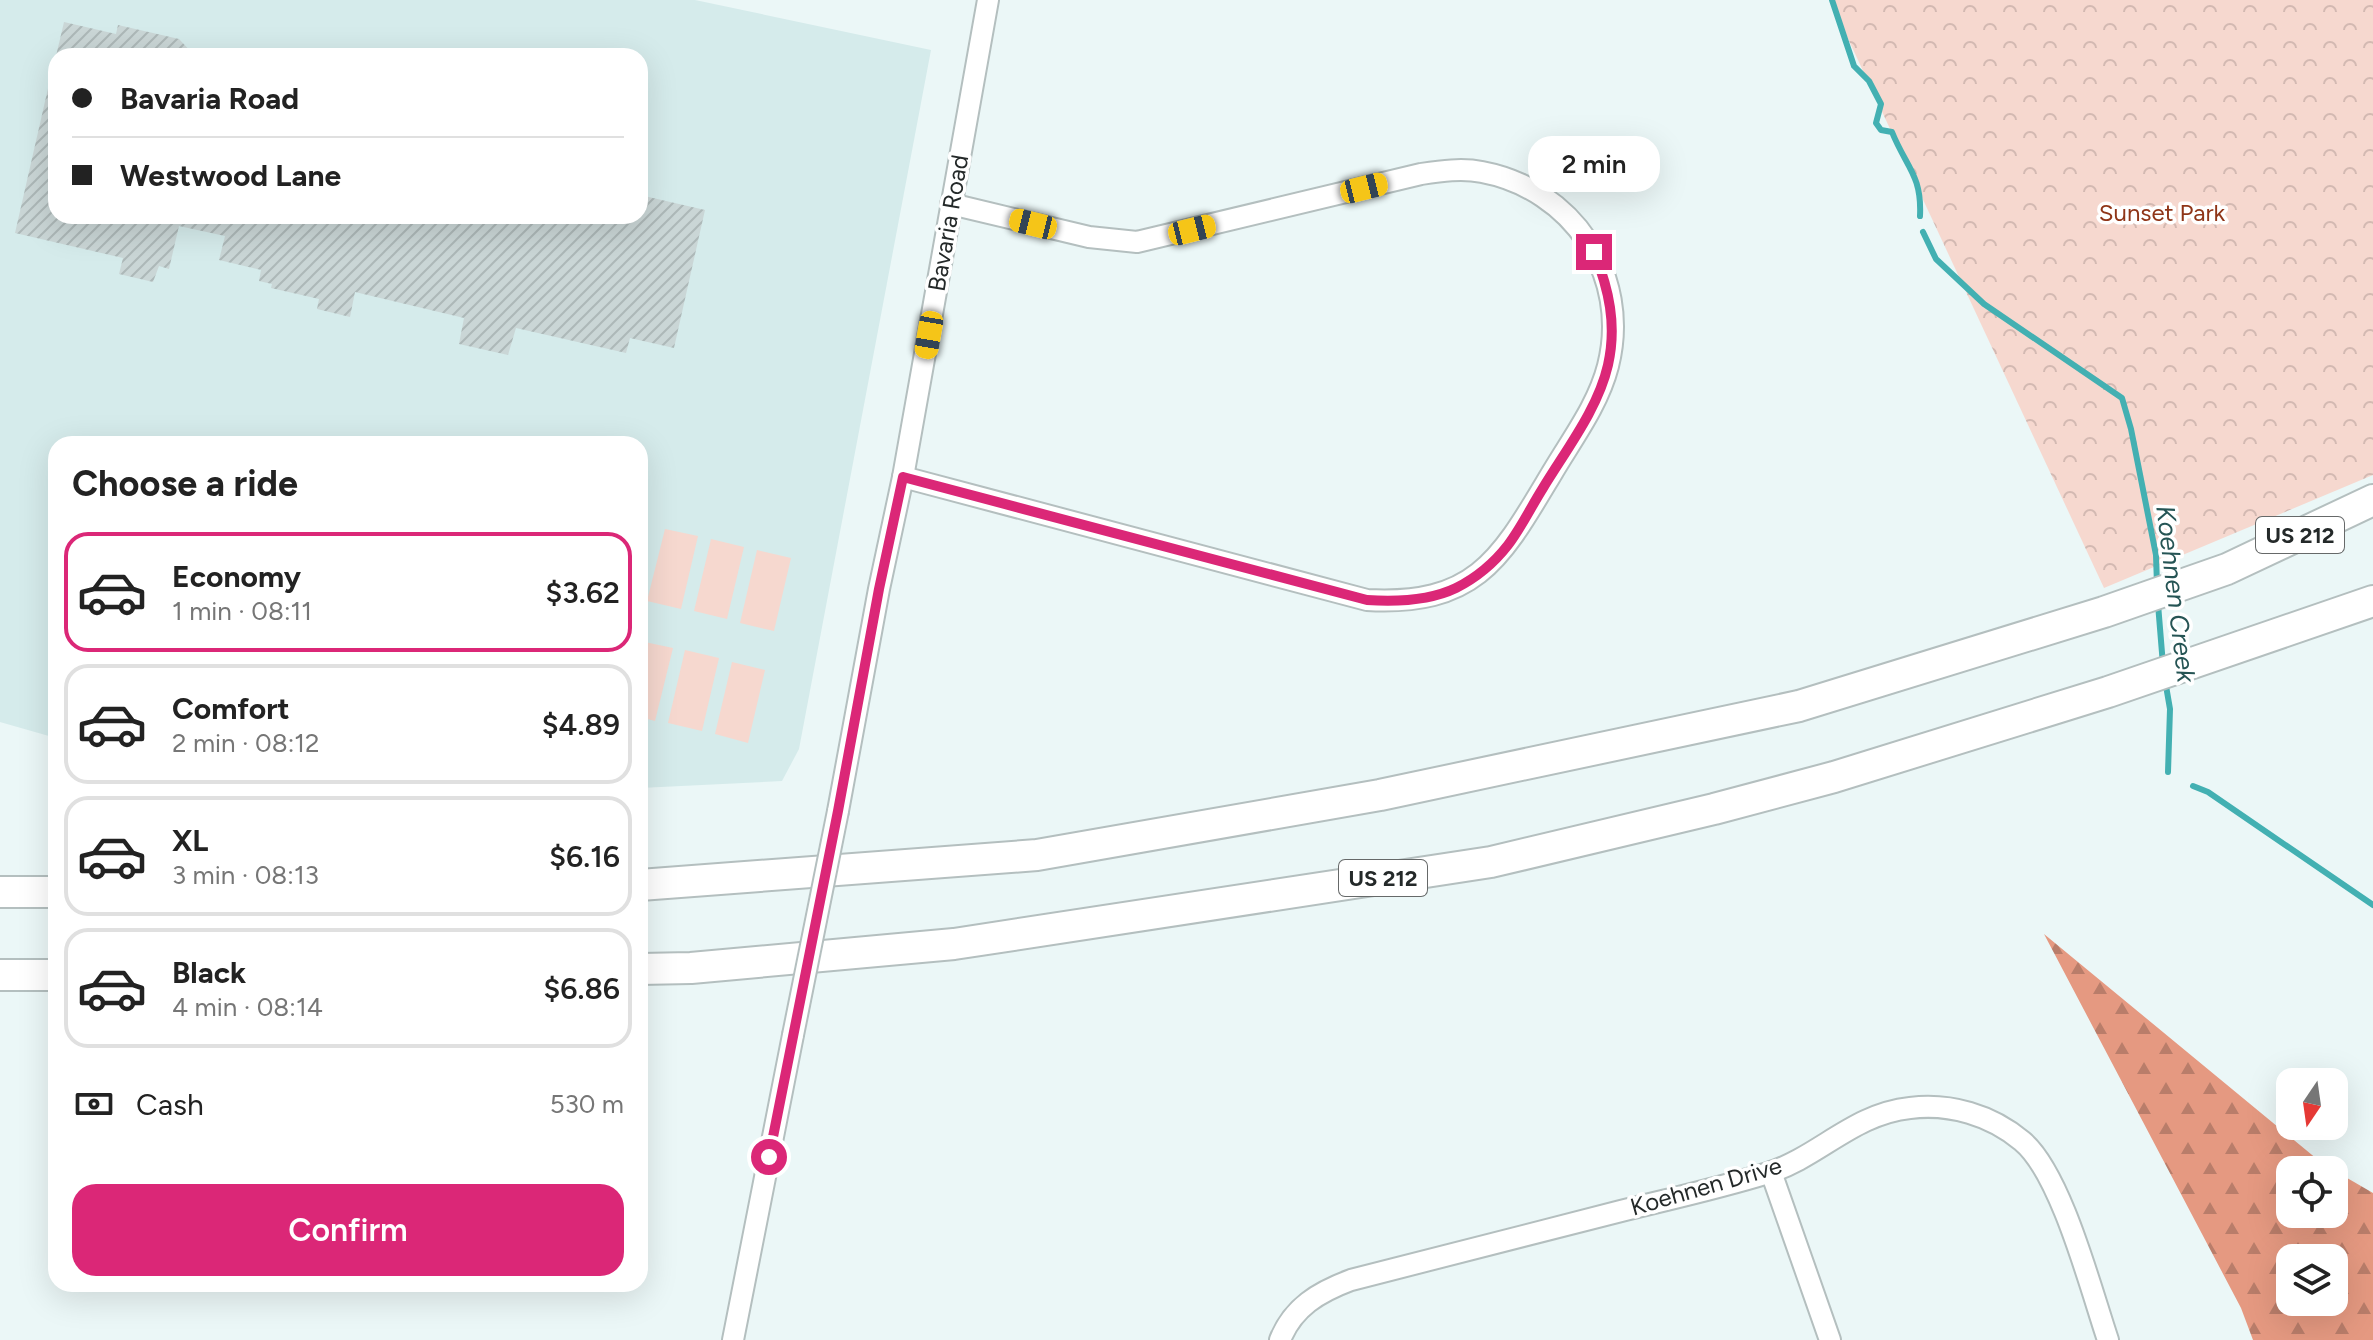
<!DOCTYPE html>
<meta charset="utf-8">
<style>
:root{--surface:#fff;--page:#f6f6f6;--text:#222;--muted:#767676;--line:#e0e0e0;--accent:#db2777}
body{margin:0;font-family:Figtree,sans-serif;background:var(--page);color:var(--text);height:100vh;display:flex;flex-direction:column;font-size:30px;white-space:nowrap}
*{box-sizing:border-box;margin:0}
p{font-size:26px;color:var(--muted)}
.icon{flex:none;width:44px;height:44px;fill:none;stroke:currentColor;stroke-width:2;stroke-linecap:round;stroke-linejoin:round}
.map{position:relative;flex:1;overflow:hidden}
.sheet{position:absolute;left:48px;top:436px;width:600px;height:856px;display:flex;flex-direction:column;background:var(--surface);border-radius:24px;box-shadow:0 8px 32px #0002}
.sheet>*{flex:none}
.guide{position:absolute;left:48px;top:48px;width:600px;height:176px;border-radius:24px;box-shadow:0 8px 32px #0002;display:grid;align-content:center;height:176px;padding:0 24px;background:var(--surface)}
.needle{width:52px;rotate:193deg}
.tools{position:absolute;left:2276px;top:1068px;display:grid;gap:16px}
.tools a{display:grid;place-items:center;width:72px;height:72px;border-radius:16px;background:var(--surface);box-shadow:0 8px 32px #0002;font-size:40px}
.end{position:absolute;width:36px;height:36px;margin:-18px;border:10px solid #db2777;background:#fff;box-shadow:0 0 0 4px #fff}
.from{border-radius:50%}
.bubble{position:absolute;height:56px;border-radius:24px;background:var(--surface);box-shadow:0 8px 32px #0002;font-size:26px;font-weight:600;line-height:56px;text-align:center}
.car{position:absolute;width:24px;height:48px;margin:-24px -12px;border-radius:10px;box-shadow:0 0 6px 2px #0007;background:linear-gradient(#f5c518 24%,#345 0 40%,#f5c518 0 76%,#345 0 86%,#f5c518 0)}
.guide b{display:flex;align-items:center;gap:28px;height:76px;font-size:30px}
.guide b+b{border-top:2px solid var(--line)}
.guide i{width:20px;height:20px;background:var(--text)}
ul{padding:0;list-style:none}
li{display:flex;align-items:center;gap:24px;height:120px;margin:0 16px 12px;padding:0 8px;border:4px solid var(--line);border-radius:24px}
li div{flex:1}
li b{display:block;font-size:30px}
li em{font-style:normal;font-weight:600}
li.active{border-color:var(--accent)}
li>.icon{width:72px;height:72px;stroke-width:1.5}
h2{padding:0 24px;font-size:36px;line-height:96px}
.pay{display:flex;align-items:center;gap:20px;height:88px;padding:0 24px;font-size:30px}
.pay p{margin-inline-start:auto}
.cta{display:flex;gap:16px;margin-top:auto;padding:16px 24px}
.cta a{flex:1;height:92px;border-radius:24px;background:var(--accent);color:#fff;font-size:32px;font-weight:600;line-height:92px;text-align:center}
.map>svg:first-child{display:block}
.built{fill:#d5ebeb;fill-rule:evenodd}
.forest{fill:url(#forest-firs);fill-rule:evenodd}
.park{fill:url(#park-crowns)}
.pitch{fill:#f6d8cf}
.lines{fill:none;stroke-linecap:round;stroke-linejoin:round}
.stream{stroke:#43b0b2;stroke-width:6}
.building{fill:url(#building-hatch)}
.minor-casing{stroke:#b4bfbf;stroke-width:24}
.highway-casing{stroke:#b4bfbf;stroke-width:34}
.minor{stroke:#fff;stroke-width:20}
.highway{stroke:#fff;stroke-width:30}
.minor-bridge-casing{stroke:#b4bfbf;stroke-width:24;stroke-linecap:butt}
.minor-bridge{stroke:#fff;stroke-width:20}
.route{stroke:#db2777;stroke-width:10}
.labels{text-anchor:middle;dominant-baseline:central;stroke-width:7;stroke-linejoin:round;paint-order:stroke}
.shield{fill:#fff;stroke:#666969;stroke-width:2}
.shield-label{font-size:22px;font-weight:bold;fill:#242929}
.park-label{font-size:24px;fill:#8f3518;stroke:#fff}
.street-label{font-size:24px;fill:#242929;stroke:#fff}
.water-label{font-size:26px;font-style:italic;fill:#255454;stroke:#fff}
</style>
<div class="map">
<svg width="2373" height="1340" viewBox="0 0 2373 1340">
<defs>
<pattern id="forest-firs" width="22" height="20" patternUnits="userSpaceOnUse" patternTransform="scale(2)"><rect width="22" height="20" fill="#e59981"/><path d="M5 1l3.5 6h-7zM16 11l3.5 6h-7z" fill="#b97d6a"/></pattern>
<pattern id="park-crowns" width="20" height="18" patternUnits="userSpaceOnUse" patternTransform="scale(2)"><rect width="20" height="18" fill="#f6d8cf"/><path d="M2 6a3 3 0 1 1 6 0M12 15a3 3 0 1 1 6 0" fill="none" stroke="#d3b9b2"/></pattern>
<pattern id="building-hatch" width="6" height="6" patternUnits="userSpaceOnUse" patternTransform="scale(2)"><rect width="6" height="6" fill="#cad6d6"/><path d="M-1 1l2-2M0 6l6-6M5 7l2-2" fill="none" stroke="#adb8b8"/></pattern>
</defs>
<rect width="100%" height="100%" fill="#ebf7f7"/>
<!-- built -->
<path class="built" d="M0,0H695L931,50L799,749L782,781L640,788V444H56V738L0,722ZM56,56H640V216H56Z"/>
<!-- forest -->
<path class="forest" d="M2044,934L2323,1164L2373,1193V1340H2253L2241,1308ZM2290,1170H2334V1214H2290ZM2290,1258H2334V1302H2290Z"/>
<!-- park -->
<path class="park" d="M1830,0H2373V475L2104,588Z"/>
<!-- pitch -->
<g class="pitch">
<path d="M665,529L698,536L681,609L647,601Z"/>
<path d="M711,539L744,547L727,619L694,611Z"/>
<path d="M757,550L791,558L774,631L740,623Z"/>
<path d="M640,641L673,648L655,721L640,717Z"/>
<path d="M685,650L719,658L702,731L668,723Z"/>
<path d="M732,662L765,670L748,743L715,734Z"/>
</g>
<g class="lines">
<!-- stream -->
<g class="stream">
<path d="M1832,0L1854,66L1869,81L1881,104L1876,123L1881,130L1892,132C1906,167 1922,175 1920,216"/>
<path d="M1923,232L1936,259L1984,304L2122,398L2131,429L2156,555L2157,585"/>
<path d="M2158,604L2163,665"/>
<path d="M2165,680L2170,709L2168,772"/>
<path d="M2193,786L2208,792L2373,905"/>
</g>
</g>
<!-- building -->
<g class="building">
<path d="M64,22L116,34L118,25L179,39L195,56H56Z"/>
<path d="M49,84L56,85V216H640V195L705,210L674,348L630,338L626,353L516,328L508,355L459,344L464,318L355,292L350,317L317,309L319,299L271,288L272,284L259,281L261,270L219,260L225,236L179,226L169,269L159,266L153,282L119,274L123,258L15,233Z"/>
</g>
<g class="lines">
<!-- minor casing -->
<g class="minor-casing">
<g id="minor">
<path d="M903,477L1367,600C1477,606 1501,558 1552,473C1572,439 1598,405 1608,366C1631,275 1572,189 1482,172C1462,168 1441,171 1421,174L1137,242L1089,237L951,204"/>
<path d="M838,811L879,589L903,477L988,0"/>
<path d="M1771,1172L1830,1340"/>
<path d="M733,1340L793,1035"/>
<path d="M1280,1340C1293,1307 1319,1292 1351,1280C1441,1257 1531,1234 1621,1211C1670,1199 1720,1188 1768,1173C1819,1157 1853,1114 1910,1108C1950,1103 1991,1115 2022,1141C2061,1173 2091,1290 2108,1340"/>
</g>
</g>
<!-- highway casing -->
<g class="highway-casing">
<g id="highway">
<path d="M640,885L1037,855L1380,795L1799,706L2104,612L2227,569L2373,500"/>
<path d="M0,892H56"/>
<path d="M640,969L691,968L954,944L1491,862L1714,809L1834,777L2108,692L2373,601"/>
<path d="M0,975H56"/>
</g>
</g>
<!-- minor -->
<use href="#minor" class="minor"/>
<!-- highway -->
<use href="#highway" class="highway"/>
<!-- minor-bridge casing -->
<g class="minor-bridge-casing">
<path id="minor-bridge" d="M793,1035L838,811"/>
</g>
<!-- minor-bridge -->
<use href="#minor-bridge" class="minor-bridge"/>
</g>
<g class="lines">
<!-- route -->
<path class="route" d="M769,1157L838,811L879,589L903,477L1367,600C1397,602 1429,601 1456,588C1476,578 1494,563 1508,545C1521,528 1531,507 1543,488C1566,450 1598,409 1608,365C1617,325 1609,289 1594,252"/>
</g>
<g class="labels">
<!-- shield labels -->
<g class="shield">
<rect x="2256" y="517" width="88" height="36" rx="6"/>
<rect x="1339" y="860" width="88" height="36" rx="6"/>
</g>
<g class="shield-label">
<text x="2300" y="535">US 212</text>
<text x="1383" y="878">US 212</text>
</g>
<!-- park labels -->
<g class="park-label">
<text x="2162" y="212">Sunset Park</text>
</g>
<!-- street labels -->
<g class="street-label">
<text transform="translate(948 223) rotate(-80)">Bavaria Road</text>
<text transform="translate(1706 1186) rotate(-16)">Koehnen Drive</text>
</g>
<!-- water labels -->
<g class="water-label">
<text transform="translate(2176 594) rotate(83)">Koehnen Creek</text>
</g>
</g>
</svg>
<div class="tools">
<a><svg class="needle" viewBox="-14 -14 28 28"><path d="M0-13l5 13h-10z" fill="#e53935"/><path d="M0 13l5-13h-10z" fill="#767676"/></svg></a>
<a><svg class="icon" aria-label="locate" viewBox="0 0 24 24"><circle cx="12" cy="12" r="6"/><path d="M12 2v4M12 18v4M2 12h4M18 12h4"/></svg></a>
<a><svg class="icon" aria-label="layers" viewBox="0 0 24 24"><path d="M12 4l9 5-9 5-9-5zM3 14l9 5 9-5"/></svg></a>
</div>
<i class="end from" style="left:769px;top:1157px"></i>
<i class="end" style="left:1594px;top:252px"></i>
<div class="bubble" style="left:1528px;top:136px;width:132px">2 min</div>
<i class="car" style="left:1364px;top:188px;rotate:76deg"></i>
<i class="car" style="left:1033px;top:224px;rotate:284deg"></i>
<i class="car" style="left:1192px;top:230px;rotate:76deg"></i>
<i class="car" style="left:929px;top:335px;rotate:190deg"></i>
<div class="guide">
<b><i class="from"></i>Bavaria Road</b>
<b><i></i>Westwood Lane</b>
</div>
<section class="sheet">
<h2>Choose a ride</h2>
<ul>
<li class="active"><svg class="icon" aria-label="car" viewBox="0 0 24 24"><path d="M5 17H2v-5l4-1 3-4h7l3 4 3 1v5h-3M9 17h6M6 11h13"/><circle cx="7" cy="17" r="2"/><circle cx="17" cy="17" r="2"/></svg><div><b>Economy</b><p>1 min · 08:11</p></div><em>$3.62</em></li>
<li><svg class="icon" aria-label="car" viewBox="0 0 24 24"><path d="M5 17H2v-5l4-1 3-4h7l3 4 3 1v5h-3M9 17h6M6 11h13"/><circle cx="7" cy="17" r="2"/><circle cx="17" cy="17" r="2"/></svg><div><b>Comfort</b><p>2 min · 08:12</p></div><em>$4.89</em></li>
<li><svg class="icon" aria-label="car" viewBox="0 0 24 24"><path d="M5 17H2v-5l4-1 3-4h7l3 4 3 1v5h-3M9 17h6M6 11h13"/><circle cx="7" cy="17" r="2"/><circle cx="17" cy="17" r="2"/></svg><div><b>XL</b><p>3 min · 08:13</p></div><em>$6.16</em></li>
<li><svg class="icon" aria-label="car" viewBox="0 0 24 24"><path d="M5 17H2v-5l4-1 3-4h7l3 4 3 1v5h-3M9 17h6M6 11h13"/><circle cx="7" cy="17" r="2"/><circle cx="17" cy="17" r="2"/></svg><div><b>Black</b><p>4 min · 08:14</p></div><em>$6.86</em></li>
</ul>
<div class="pay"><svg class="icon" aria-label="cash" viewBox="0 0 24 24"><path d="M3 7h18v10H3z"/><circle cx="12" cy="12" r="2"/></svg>Cash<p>530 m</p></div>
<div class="cta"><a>Confirm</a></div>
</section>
</div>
